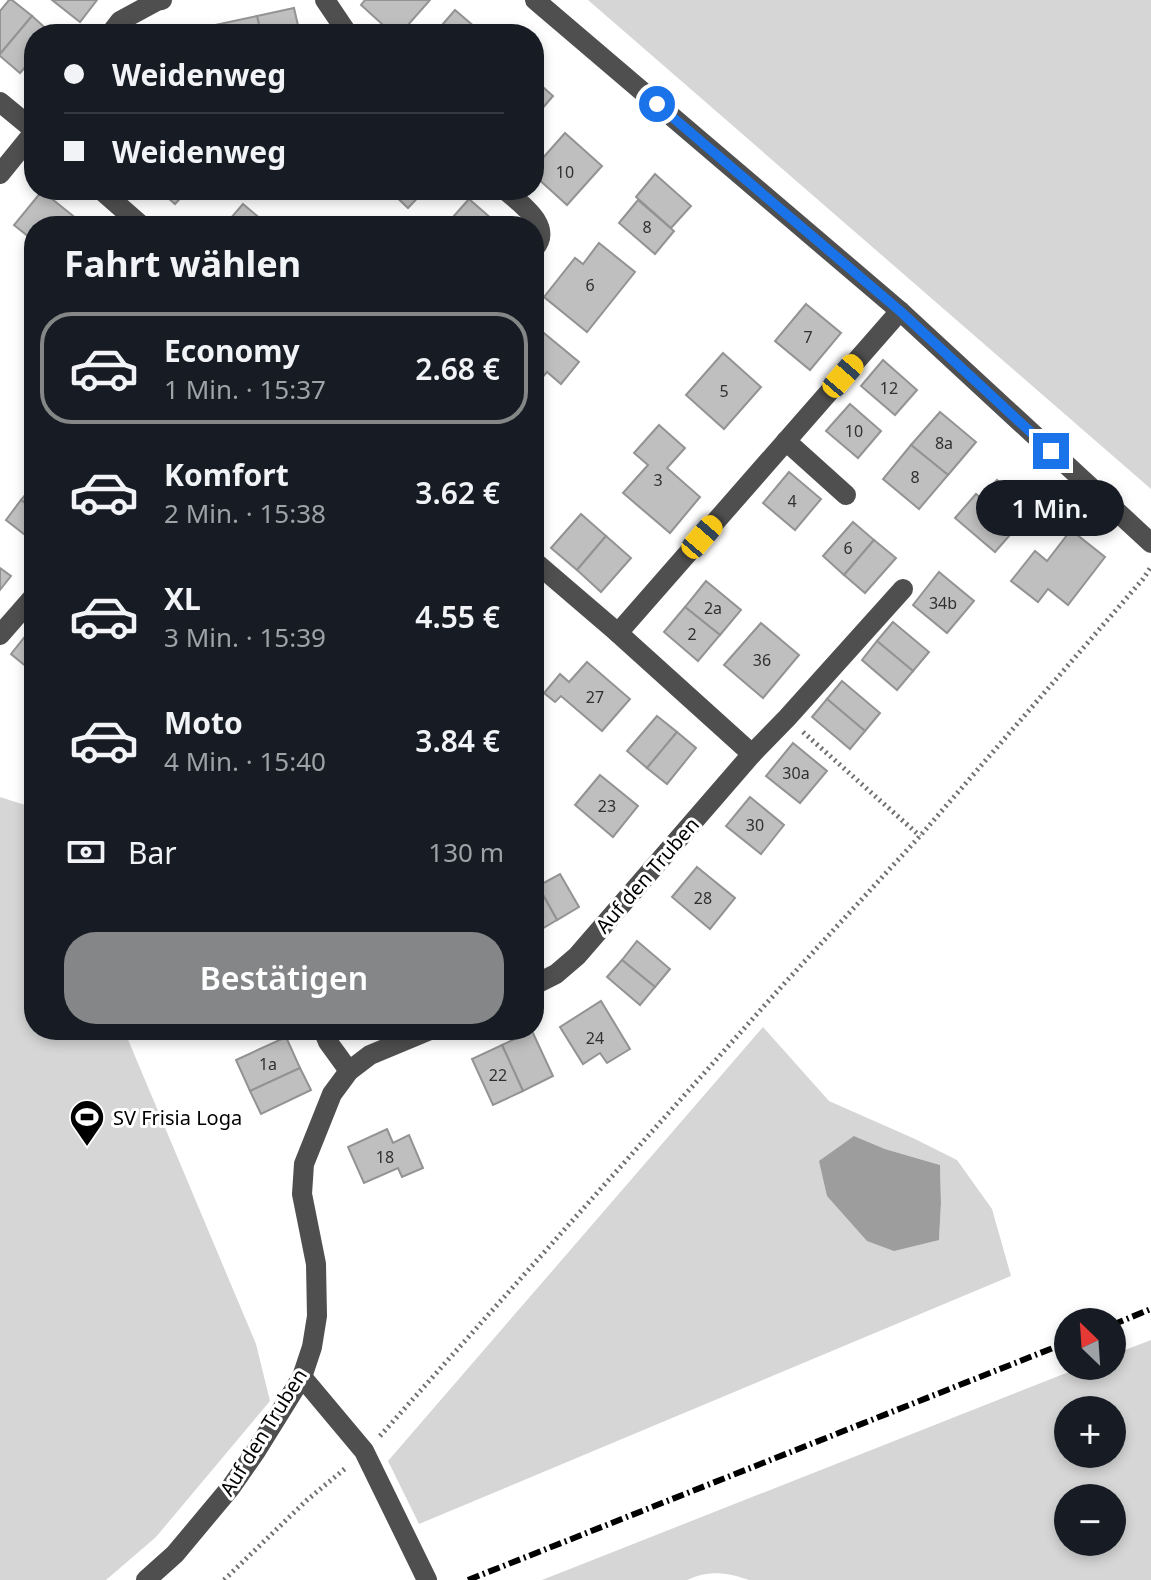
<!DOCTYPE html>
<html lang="de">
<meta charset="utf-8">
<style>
:root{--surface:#171b24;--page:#242831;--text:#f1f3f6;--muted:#9ea1a6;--line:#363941;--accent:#858687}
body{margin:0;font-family:"Noto Sans",sans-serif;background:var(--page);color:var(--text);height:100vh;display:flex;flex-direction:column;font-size:30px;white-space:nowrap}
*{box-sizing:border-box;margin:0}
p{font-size:26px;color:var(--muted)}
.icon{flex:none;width:44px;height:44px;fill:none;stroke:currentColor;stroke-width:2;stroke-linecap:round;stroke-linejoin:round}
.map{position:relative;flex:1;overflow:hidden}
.drawer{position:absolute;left:24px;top:216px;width:520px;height:824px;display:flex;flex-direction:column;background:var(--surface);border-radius:32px;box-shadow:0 4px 12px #0003}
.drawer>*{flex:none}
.banner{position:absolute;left:24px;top:24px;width:520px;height:176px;border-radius:32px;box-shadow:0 4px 12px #0003;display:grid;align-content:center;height:176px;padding:0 40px;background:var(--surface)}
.needle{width:52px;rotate:335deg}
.fabs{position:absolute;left:1054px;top:1308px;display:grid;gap:16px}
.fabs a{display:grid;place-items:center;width:72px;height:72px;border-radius:50%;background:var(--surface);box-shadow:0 4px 12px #0003;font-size:40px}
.end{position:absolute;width:36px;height:36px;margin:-18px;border:10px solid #1a73e8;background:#fff;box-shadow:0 0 0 4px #fff}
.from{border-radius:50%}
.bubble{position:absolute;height:56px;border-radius:28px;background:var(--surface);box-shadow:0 4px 12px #0003;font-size:26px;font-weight:600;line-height:56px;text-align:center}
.car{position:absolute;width:24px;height:48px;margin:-24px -12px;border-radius:10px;box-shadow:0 0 6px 2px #0007;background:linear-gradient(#f5c518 24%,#345 0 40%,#f5c518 0 76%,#345 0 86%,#f5c518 0)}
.banner b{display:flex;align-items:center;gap:28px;height:76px;font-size:30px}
.banner b+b{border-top:2px solid var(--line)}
.banner i{width:20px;height:20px;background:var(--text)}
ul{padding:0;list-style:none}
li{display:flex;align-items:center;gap:24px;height:112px;margin:0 16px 12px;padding:0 24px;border:4px solid transparent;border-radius:32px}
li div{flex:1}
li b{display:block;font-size:30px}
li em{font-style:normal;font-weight:600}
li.current{border-color:var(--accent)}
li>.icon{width:72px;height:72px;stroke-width:1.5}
h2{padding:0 40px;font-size:36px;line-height:96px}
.pay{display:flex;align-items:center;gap:20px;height:88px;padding:0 40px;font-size:30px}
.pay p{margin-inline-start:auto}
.action{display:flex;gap:16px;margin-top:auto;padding:16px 40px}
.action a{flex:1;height:92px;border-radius:32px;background:var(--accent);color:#fff;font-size:32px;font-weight:600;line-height:92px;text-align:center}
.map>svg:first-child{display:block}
.green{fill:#d6d6d6;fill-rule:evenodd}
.water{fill:#9d9d9d}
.building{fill:#bfbfbf;stroke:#939393;stroke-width:2}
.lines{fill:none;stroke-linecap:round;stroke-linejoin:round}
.path{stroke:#717171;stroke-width:5;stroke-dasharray:2 4;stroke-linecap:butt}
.minor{stroke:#4f4f4f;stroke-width:20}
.rail{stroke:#000;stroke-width:6;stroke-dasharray:12 4 2 4;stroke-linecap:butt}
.route{stroke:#1a73e8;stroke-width:10}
.labels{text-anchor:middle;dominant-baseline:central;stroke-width:6;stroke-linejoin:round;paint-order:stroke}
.number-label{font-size:16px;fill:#303030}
.street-label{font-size:20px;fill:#000;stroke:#fff}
.poi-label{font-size:20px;fill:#000;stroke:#fff;text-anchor:start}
</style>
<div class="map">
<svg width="1151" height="1580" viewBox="0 0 1151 1580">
<rect width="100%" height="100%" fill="#fff"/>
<!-- green -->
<g class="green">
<path d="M588,0H1151V489Z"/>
<path d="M0,797L25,805L34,826V1030H124L256,1344L270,1401L156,1537L106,1580H0Z"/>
<path d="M763,1027L829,1101L915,1139L957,1160L992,1209L1011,1276L419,1524L388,1461ZM854,1136L885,1149L940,1165L941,1203L939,1240Z"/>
<path d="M1151,1340V1580H749C726,1572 709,1570 687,1580H542L1084,1366H1112V1355ZM1112,1410V1454H1068V1410ZM1112,1498V1542H1068V1498Z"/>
</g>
<!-- water -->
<path class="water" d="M854,1136L885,1149L940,1165L941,1203L939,1240L894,1251L867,1241L827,1196L819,1161Z"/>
<!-- building -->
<g class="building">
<path d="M9,0H12L32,16L0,54V11Z"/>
<path d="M52,0H97L80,22Z"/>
<path d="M365,0H430L400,34H393L361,5Z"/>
<path d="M294,8L300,34H261L257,16Z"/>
<path d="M455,10L483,34H438L436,32Z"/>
<path d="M32,16L52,34H34V57L20,73L0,56V54Z"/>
<path d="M257,16L261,34H217L215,25Z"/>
<path d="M534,79L553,96L535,117L534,116Z"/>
<path d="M565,133L602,166L567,205L534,175V168Z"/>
<path d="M655,174L691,206L671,228L636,197Z"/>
<path d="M159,190H188L175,204Z"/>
<path d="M391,190H425L408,208L390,191Z"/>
<path d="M42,191L82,223L79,226H34V241L14,225Z"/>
<path d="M469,199L500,226H445Z"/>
<path d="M638,200L674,231L655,254L619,223Z"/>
<path d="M243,204L269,226H224Z"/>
<path d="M599,243L635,272L587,332L544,297L575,258L583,264Z"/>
<path d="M806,304L841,333L810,370L775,341Z"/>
<path d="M539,329L579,362L561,384L547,372L534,387V334Z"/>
<path d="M723,353L761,387L724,429L686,395Z"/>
<path d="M883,360L917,390L895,415L861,386Z"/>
<path d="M850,404L881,431L858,458L826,431Z"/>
<path d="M940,412L976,442L948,475L911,445Z"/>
<path d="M659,425L685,448L667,468L700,497L670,533L623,493L648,465L634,453Z"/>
<path d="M911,445L948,475L919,509L883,479Z"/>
<path d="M789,472L821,499L795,530L763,503Z"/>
<path d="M997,480L1026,504L1010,523L1016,528L995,552L955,518L976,494L981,498Z"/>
<path d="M34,484V510L21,500Z"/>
<path d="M21,500L34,510V542L6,520Z"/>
<path d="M581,514L606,536L577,570L551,548Z"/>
<path d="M853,522L874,540L844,575L823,556Z"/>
<path d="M1071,530L1105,557L1068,605L1048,589L1038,602L1011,581L1035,551L1047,561Z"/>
<path d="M606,536L631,558L601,592L577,570Z"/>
<path d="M874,540L896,558L865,593L844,575Z"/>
<path d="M0,568L11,576L0,590Z"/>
<path d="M939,572L974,601L947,633L913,605Z"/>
<path d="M706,581L741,610L720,635L685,607Z"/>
<path d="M685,607L720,635L698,661L664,632Z"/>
<path d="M893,622L929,652L913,671L877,641Z"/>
<path d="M761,623L799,655L763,698L724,665Z"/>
<path d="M31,629L34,632V673L11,654Z"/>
<path d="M877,641L913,671L897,690L862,660Z"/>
<path d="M587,662L630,699L602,731L561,696L555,702L544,693L560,674L569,682Z"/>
<path d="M842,681L880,713L865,731L827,699Z"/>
<path d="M827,699L865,731L850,749L812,717Z"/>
<path d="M657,716L677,732L647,768L627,751Z"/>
<path d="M677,732L696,748L667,784L647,768Z"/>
<path d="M793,743L827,771L800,803L766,776Z"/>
<path d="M600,775L638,806L613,837L575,805Z"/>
<path d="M750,797L784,825L761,854L726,826Z"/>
<path d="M697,867L735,898L710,929L672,897Z"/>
<path d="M560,874L579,907L557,920L538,886Z"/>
<path d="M538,886L557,920L535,933L534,889Z"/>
<path d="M637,941L670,969L655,987L622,960Z"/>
<path d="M622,960L655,987L640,1005L607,977Z"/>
<path d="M601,1001L630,1049L607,1063L600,1053L583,1064L560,1027Z"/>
<path d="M203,1030H221L206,1037Z"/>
<path d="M532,1031L553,1076L523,1091L502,1045Z"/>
<path d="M286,1037L300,1068L250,1091L236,1060Z"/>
<path d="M502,1045L523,1091L493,1105L472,1059Z"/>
<path d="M300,1068L311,1090L261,1114L250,1091Z"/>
<path d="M387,1129L393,1143L409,1135L423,1168L402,1177L398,1168L364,1183L348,1147Z"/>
</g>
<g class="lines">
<!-- path -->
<g class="path">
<path d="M803,732L920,836"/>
<path d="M380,1436L782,986L920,836L1143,579L1151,567"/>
<path d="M224,1580L307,1500L347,1467"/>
</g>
<!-- minor -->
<g class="minor">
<path d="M325,0L348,34"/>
<path d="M535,0L900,311L1151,543"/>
<path d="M110,34L120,21L157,1L162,0"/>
<path d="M0,102L34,130"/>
<path d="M0,174L34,132"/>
<path d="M101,190L142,226"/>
<path d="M505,190C521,204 554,226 534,249"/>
<path d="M786,441L846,495"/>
<path d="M534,561L618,633L752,754L577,956L556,974L534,985"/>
<path d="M618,633L900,311"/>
<path d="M0,635L34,596"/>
<path d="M752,754L787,718L903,589"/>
<path d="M323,1030L328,1042L349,1071"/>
<path d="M302,1377L364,1451L427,1580"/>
<path d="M146,1580L175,1554L231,1487L256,1451L302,1377L312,1347L317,1316L316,1264L302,1194L304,1164L332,1094L349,1071L370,1055L430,1030"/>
</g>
<!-- rail -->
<g class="rail">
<path d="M1112,1325L1151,1309"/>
<path d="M468,1580L1068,1342"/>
</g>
</g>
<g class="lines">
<!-- route -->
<path class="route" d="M657,104L900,311L1051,451"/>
</g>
<!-- icons -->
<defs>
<g id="stadium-pin" transform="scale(1.8)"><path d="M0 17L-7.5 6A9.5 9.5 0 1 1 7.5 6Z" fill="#000" stroke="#fff"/><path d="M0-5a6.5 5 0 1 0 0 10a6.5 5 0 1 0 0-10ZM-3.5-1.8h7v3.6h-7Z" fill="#fff"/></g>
</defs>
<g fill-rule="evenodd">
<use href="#stadium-pin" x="87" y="1117"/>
</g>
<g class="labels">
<!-- number labels -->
<g class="number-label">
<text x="565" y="172">10</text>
<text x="647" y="227">8</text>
<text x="590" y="285">6</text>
<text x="808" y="337">7</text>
<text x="889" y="388">12</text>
<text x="724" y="391">5</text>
<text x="854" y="431">10</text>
<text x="944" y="443">8a</text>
<text x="915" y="477">8</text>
<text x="658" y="480">3</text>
<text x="792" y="501">4</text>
<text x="848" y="548">6</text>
<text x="943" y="603">34b</text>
<text x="713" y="608">2a</text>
<text x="692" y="634">2</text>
<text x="762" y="660">36</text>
<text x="595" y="697">27</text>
<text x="796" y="773">30a</text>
<text x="607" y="806">23</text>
<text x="755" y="825">30</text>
<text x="703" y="898">28</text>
<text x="595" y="1038">24</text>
<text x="268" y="1064">1a</text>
<text x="498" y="1075">22</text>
<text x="385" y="1157">18</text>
</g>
<!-- street labels -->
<g class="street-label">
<text transform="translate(647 875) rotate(-49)">Auf den Truben</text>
<text transform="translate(263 1432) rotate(-58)">Auf den Truben</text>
</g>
<!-- poi labels -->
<g class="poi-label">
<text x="113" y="1117">SV Frisia Loga</text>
</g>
</g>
</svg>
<div class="fabs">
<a><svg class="needle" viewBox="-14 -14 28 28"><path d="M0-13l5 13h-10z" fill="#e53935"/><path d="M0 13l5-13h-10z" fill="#9ea1a6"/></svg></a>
<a>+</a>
<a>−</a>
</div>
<i class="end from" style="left:657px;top:104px"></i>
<i class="end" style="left:1051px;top:451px"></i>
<div class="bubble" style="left:976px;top:480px;width:148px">1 Min.</div>
<i class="car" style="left:843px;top:376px;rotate:41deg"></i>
<i class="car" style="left:702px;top:537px;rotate:41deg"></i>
<div class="banner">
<b><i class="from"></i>Weidenweg</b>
<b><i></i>Weidenweg</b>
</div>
<section class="drawer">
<h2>Fahrt wählen</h2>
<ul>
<li class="current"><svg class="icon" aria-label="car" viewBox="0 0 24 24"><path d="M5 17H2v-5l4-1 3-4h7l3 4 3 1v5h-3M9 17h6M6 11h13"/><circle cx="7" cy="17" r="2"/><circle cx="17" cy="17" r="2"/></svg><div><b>Economy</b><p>1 Min. · 15:37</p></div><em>2.68 €</em></li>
<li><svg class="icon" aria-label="car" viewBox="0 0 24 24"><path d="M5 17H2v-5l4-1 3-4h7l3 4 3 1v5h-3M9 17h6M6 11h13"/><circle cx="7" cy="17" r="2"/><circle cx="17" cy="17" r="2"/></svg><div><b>Komfort</b><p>2 Min. · 15:38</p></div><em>3.62 €</em></li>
<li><svg class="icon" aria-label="car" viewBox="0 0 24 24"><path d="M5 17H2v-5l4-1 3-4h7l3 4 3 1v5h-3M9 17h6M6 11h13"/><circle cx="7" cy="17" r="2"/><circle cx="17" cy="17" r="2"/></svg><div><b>XL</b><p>3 Min. · 15:39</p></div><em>4.55 €</em></li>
<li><svg class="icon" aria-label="car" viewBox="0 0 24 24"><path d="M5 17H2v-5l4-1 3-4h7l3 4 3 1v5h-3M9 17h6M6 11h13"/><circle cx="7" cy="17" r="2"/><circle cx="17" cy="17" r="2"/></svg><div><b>Moto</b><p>4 Min. · 15:40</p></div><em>3.84 €</em></li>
</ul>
<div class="pay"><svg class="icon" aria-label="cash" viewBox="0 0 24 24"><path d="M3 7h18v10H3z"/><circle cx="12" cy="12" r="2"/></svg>Bar<p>130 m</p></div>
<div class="action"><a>Bestätigen</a></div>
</section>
</div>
